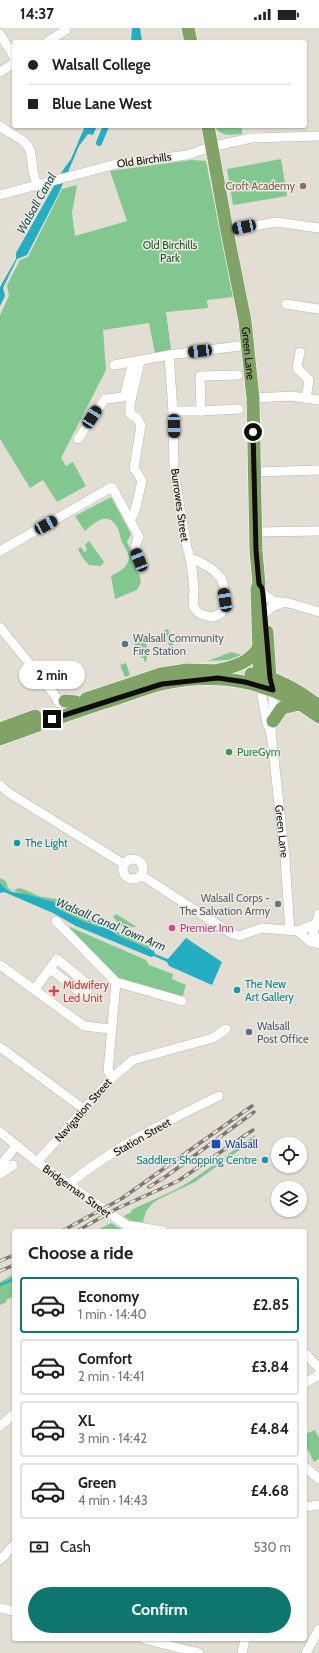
<!DOCTYPE html>
<meta charset="utf-8">
<style>
:root{--surface:#fff;--page:#f2f2f2;--text:#222;--muted:#767676;--line:#e0e0e0;--accent:#0f766e}
body{margin:0;font-family:Cabin,sans-serif;background:var(--page);color:var(--text);height:100vh;display:flex;flex-direction:column;font-size:15px;white-space:nowrap}
*{box-sizing:border-box;margin:0}
p{font-size:13px;color:var(--muted)}
.icon{flex:none;width:22px;height:22px;fill:none;stroke:currentColor;stroke-width:2;stroke-linecap:round;stroke-linejoin:round}
.map{position:relative;flex:1;overflow:hidden}
.side{position:absolute;left:12px;top:1201px;width:295px;height:412px;display:flex;flex-direction:column;background:var(--surface);border-radius:4px;box-shadow:0 1px 3px #0004}
.side>*{flex:none}
.top-card{position:absolute;left:12px;top:12px;width:295px;height:88px;border-radius:4px;box-shadow:0 1px 3px #0004;display:grid;align-content:center;height:88px;padding:0 16px;background:var(--surface)}
.fabs{position:absolute;left:271px;top:1109px;display:grid;gap:8px}
.fabs a{display:grid;place-items:center;width:36px;height:36px;border-radius:50%;background:var(--surface);box-shadow:0 1px 3px #0004;font-size:20px}
.end{position:absolute;width:18px;height:18px;margin:-9px;border:5px solid #0f0d0a;background:#fff;box-shadow:0 0 0 2px #fff}
.from{border-radius:50%}
.bubble{position:absolute;height:28px;border-radius:14px;background:var(--surface);box-shadow:0 1px 3px #0004;font-size:13px;font-weight:700;line-height:28px;text-align:center}
.car{position:absolute;width:12px;height:24px;margin:-12px -6px;border-radius:5px;box-shadow:0 0 3px 1px #0007;background:linear-gradient(#222 24%,#8ab4d8 0 40%,#222 0 76%,#8ab4d8 0 86%,#222 0)}
.top-card b{display:flex;align-items:center;gap:14px;height:38px;font-size:15px}
.top-card b+b{border-top:1px solid var(--line)}
.top-card i{width:10px;height:10px;background:var(--text)}
ul{padding:0;list-style:none}
li{display:flex;align-items:center;gap:12px;height:56px;margin:0 8px 6px;padding:0 8px;border:2px solid var(--line);border-radius:4px}
li div{flex:1}
li b{display:block;font-size:15px}
li em{font-style:normal;font-weight:700}
li.active{border-color:var(--accent)}
li>.icon{width:36px;height:36px;stroke-width:1.5}
h2{padding:0 16px;font-size:18px;line-height:48px}
.pay{display:flex;align-items:center;gap:10px;height:44px;padding:0 16px;font-size:15px}
.pay p{margin-inline-start:auto}
.primary-button{display:flex;gap:8px;margin-top:auto;padding:8px 16px}
.primary-button a{flex:1;height:46px;border-radius:24px;background:var(--accent);color:#fff;font-size:16px;font-weight:700;line-height:46px;text-align:center}
.status{display:flex;justify-content:space-between;align-items:center;height:28px;padding:0 20px;background:var(--surface);direction:ltr}
.status svg{height:11px;fill:currentColor}
.map>svg:first-child{display:block}
.green{fill:#82c790}
.water{fill:#25aec2}
.lines{fill:none;stroke-linecap:round;stroke-linejoin:round}
.stream{stroke:#25aec2;stroke-width:2}
.canal{stroke:#25aec2;stroke-width:6}
.minor-casing{stroke:#bab6ad;stroke-width:10}
.highway-casing{stroke:#fff;stroke-width:14}
.minor{stroke:#fff;stroke-width:9}
.highway{stroke:#82a367;stroke-width:13}
.rail-casing{stroke:#7c7972;stroke-width:3.5}
.rail{stroke:#f0ebe2;stroke-width:2;stroke-dasharray:6;stroke-linecap:butt}
.route{stroke:#0f0d0a;stroke-width:5}
.education-dot{fill:#8d6e63;stroke:#f0ebe2;stroke-width:1.5}
.service-dot{fill:#5c6f8a;stroke:#f0ebe2;stroke-width:1.5}
.leisure-dot{fill:#2e9e5b;stroke:#f0ebe2;stroke-width:1.5}
.culture-dot{fill:#0f9aa8;stroke:#f0ebe2;stroke-width:1.5}
.worship-dot{fill:#6b7280;stroke:#f0ebe2;stroke-width:1.5}
.hotel-dot{fill:#d1479c;stroke:#f0ebe2;stroke-width:1.5}
.health-dot{fill:#e0444e;stroke:#f0ebe2;stroke-width:1.5}
.transit-dot{fill:#1a4fb4;stroke:#f0ebe2;stroke-width:1.5}
.labels{text-anchor:middle;dominant-baseline:central;stroke-width:3;stroke-linejoin:round;paint-order:stroke}
.street-label{font-size:11px;fill:#0f0d0a;stroke:#f0ebe2}
.education-label{font-size:11px;fill:#785e54;stroke:#f0ebe2;text-anchor:end}
.park-label{font-size:11px;fill:#20562f;stroke:#f0ebe2}
.service-label{font-size:11px;fill:#4e5e75;stroke:#f0ebe2;text-anchor:start}
.leisure-label{font-size:11px;fill:#27864d;stroke:#f0ebe2;text-anchor:start}
.culture-label{font-size:11px;fill:#0d838f;stroke:#f0ebe2;text-anchor:start}
.worship-label{font-size:11px;fill:#5b616d;stroke:#f0ebe2;text-anchor:end}
.hotel-label{font-size:11px;fill:#b23c85;stroke:#f0ebe2;text-anchor:start}
.health-label{font-size:11px;fill:#be3a42;stroke:#f0ebe2;text-anchor:start}
.transit-label{font-size:11px;fill:#164399;stroke:#f0ebe2;text-anchor:start}
.water-label{font-size:12px;font-style:italic;fill:#1b5159;stroke:#f0ebe2}
</style>
<div class="status"><b>14:37</b><svg viewBox="0 0 49 12"><path d="M0 12V9h3v3zM5 12V6h3v6zM10 12V3h3v9zM15 12V0h3v12zM26 1h20v11H26zM47 4h2v5h-2z"/></svg></div>
<div class="map">
<svg width="319" height="1625" viewBox="0 0 319 1625">
<rect width="100%" height="100%" fill="#e2ded4"/>
<!-- green -->
<g class="green">
<path d="M215,98H242V106C233,107 219,109 215,98Z"/>
<path d="M281,131L287,168L233,177L227,141Z"/>
<path d="M192,132L206,133L233,269L207,272L208,280L166,284L171,322L155,325L149,295L103,302L106,342L61,430L66,438L73,434L86,458L57,474L43,452L30,460L0,411V287L9,268L7,257L20,232L28,229L62,161L77,157L72,185L75,208L127,193L110,143Z"/>
<path d="M111,469L131,506L127,514L137,535L141,554L137,562L115,571L111,548C117,545 125,541 128,534C131,527 125,520 122,514C120,510 120,504 117,499C108,483 95,494 85,503L75,488Z"/>
<path d="M89,513L104,534L101,538L89,537L82,529L78,521L81,519L84,524L86,523L87,521L85,517Z"/>
<path d="M168,601L177,628H173L164,602Z"/>
<path d="M146,606L147,630L146,633L144,634V630H141L140,627L138,628L133,611Z"/>
<path d="M231,624L242,627L228,632L208,633Z"/>
<path d="M126,635L130,647L125,649L120,637Z"/>
<path d="M0,850L6,853L8,860L14,863L18,860C25,861 30,864 36,867C43,870 51,869 58,872L60,877L66,882L80,885L99,897H110L115,903L149,918L151,922L117,907L107,899H99L83,893L63,883L58,881L54,874L6,861L0,855Z"/>
<path d="M116,886L137,899H122L113,889Z"/>
<path d="M70,899L146,932L149,937L173,946L172,951L186,957L182,971L121,954L67,901Z"/>
<path d="M255,1107V1109L252,1111V1113L195,1154L159,1171L153,1175L146,1183L143,1194L131,1193L123,1188L132,1184L131,1182L177,1161L192,1152Z"/>
<path d="M111,1195L125,1203H96Z"/>
<path d="M14,1246V1268L6,1272L7,1274L0,1277V1254Z"/>
<path d="M315,1402L319,1410V1431L314,1434L305,1416V1406Z"/>
</g>
<!-- water -->
<g class="water">
<path d="M132,0H140L142,14H131Z"/>
<path d="M85,98H97L93,107L88,106L79,118L58,167L27,227L17,231L3,260L5,268L0,278V259L16,231V225L63,142L71,131Z"/>
<path d="M0,855L6,861L12,864L26,866L54,874L58,881L63,883L83,893L99,899H107L117,907L154,923L155,926L168,931L186,910L222,934L212,957L169,938L167,934L154,928L151,929L76,898L53,885L4,864L0,865Z"/>
</g>
<g class="lines">
<!-- stream -->
<path class="stream" d="M0,1257L14,1251"/>
<!-- canal -->
<path class="canal" d="M99,115L106,98"/>
<!-- minor casing -->
<g class="minor-casing">
<g id="minor">
<path d="M0,6L14,29"/>
<path d="M47,14L66,2"/>
<path d="M0,44L14,35"/>
<path d="M0,98C7,104 16,108 23,113C33,120 31,132 33,142C34,147 35,152 37,157"/>
<path d="M0,167L116,136L187,127L211,119L251,110L319,108"/>
<path d="M227,203L276,194L319,200"/>
<path d="M286,276L319,281"/>
<path d="M300,324L297,340L309,352L306,370"/>
<path d="M169,327L173,383L174,444L187,520C192,533 193,548 194,563C194,568 192,574 194,579C197,586 205,588 212,589C215,588 219,587 221,585C227,579 225,555 220,549C213,540 201,534 191,530"/>
<path d="M114,337L169,327L247,317"/>
<path d="M253,370L291,368L319,372"/>
<path d="M173,383H201L200,348L238,347"/>
<path d="M201,383L239,381"/>
<path d="M78,411L105,371L124,369L133,334"/>
<path d="M254,444L319,442"/>
<path d="M130,492L135,483L142,453L134,440L141,397L137,390L130,386V377L140,333"/>
<path d="M255,504L319,503"/>
<path d="M0,523L112,459L139,509C132,520 138,529 141,541"/>
<path d="M263,566L273,573L289,575L319,584"/>
<path d="M265,585L272,579L282,575"/>
<path d="M0,599L54,666L59,675"/>
<path d="M260,658L267,695L270,703"/>
<path id="s1" d="M273,662V693L271,704L285,830L290,903"/>
<path d="M0,757L9,765L124,836"/>
<circle cx="133" cy="841" r="10"/>
<path d="M141,847L229,904L239,908L262,900L298,903L315,896"/>
<path d="M319,886L313,904L319,916"/>
<path d="M56,893L116,954L182,973"/>
<path d="M298,903L310,914L318,915"/>
<path d="M0,937L84,998L111,1001"/>
<path d="M34,962L57,931L90,958L84,967L50,941"/>
<path d="M0,1019L85,1082"/>
<path d="M113,1049L133,1032L213,1010L226,1001"/>
<path d="M0,1104L37,1134L126,1197L163,1203"/>
<path d="M37,1134L113,1049L108,1043L116,954"/>
<path d="M0,1138L17,1117"/>
<path d="M0,1146L13,1137"/>
<path d="M69,1156C114,1119 167,1093 219,1068"/>
<path d="M305,1325L319,1340"/>
<path d="M305,1355L319,1347"/>
<path d="M0,1398L14,1386"/>
<path d="M305,1439L319,1451"/>
<path d="M305,1479L319,1477"/>
<path d="M0,1532L14,1517"/>
<path d="M0,1580L14,1583"/>
<path d="M144,1611L199,1625"/>
<path d="M242,1625L245,1611"/>
<path d="M306,1625L319,1601"/>
</g>
</g>
<!-- highway casing -->
<g class="highway-casing">
<g id="highway">
<path d="M188,0L191,14"/>
<path id="s2" d="M208,98L227,203L245,293L253,370L256,523L259,556L257,561L260,658"/>
<path d="M267,604L270,650L272,658"/>
<path d="M215,643C235,638 246,637 259,620"/>
<path d="M251,646C277,649 299,663 319,678"/>
<path d="M86,671L161,646L187,642L222,643"/>
<path d="M65,673L76,674"/>
<path d="M273,693L282,680L299,676"/>
<path d="M0,701L35,688"/>
<path d="M0,711C38,697 76,683 115,671C130,666 146,660 161,656C218,643 273,653 319,689"/>
</g>
</g>
<!-- minor -->
<use href="#minor" class="minor"/>
<!-- highway -->
<use href="#highway" class="highway"/>
<!-- rail casing -->
<g class="rail-casing">
<g id="rail">
<path d="M149,1159L168,1147L254,1084"/>
<path d="M62,1203L121,1171L252,1078"/>
<path d="M77,1203L116,1181L178,1153L253,1102"/>
<path d="M0,1233L14,1227"/>
<path d="M0,1243L14,1237"/>
</g>
</g>
<!-- rail -->
<use href="#rail" class="rail"/>
</g>
<g class="lines">
<!-- route -->
<path class="route" d="M52,691L162,656L181,654L218,650L245,654L273,662L270,650L263,566L262,560L259,556L256,522L253,404"/>
</g>
<!-- markers -->
<circle class="education-dot" cx="303" cy="158" r="4"/>
<g class="service-dot">
<circle cx="125" cy="616" r="4"/>
<circle cx="249" cy="1004" r="4"/>
</g>
<circle class="leisure-dot" cx="229" cy="724" r="4"/>
<g class="culture-dot">
<circle cx="17" cy="815" r="4"/>
<circle cx="237" cy="962" r="4"/>
<circle cx="265" cy="1132" r="4"/>
</g>
<circle class="worship-dot" cx="278" cy="876" r="4"/>
<circle class="hotel-dot" cx="172" cy="900" r="4"/>
<path class="health-dot" d="M52 957h4v4h4v4h-4v4h-4v-4h-4v-4h4z"/>
<rect class="transit-dot" x="211" y="1111" width="10" height="10" rx="2"/>
<g class="labels">
<!-- street labels -->
<g class="street-label">
<text transform="translate(144 132) rotate(-8)">Old Birchills</text>
<text stroke="none"><textPath href="#s2" startOffset="231">Green Lane</textPath></text>
<text transform="translate(180 477) rotate(82)">Burrowes Street</text>
<text stroke="none"><textPath href="#s1" startOffset="142">Green Lane</textPath></text>
<text transform="translate(83 1082) rotate(-49)">Navigation Street</text>
<text transform="translate(142 1109) rotate(-30)">Station Street</text>
<text transform="translate(77 1163) rotate(36)">Bridgeman Street</text>
</g>
<!-- education labels -->
<g class="education-label">
<text x="295" y="158">Croft Academy</text>
</g>
<!-- park labels -->
<g class="park-label">
<text x="170" y="217">Old Birchills<tspan x="170" dy="13">Park</tspan></text>
</g>
<!-- service labels -->
<g class="service-label">
<text x="133" y="610">Walsall Community<tspan x="133" dy="13">Fire Station</tspan></text>
<text x="257" y="998">Walsall<tspan x="257" dy="13">Post Office</tspan></text>
</g>
<!-- leisure labels -->
<g class="leisure-label">
<text x="237" y="724">PureGym</text>
</g>
<!-- culture labels -->
<g class="culture-label">
<text x="25" y="815">The Light</text>
<text x="245" y="956">The New<tspan x="245" dy="13">Art Gallery</tspan></text>
<text x="257" y="1132" text-anchor="end">Saddlers Shopping Centre</text>
</g>
<!-- worship labels -->
<g class="worship-label">
<text x="270" y="870">Walsall Corps -<tspan x="270" dy="13">The Salvation Army</tspan></text>
</g>
<!-- hotel labels -->
<g class="hotel-label">
<text x="180" y="900">Premier Inn</text>
</g>
<!-- health labels -->
<g class="health-label">
<text x="63" y="957">Midwifery<tspan x="63" dy="13">Led Unit</tspan></text>
</g>
<!-- transit labels -->
<g class="transit-label">
<text x="225" y="1116">Walsall</text>
</g>
<!-- water labels -->
<g class="water-label">
<text transform="translate(36 175) rotate(-61)">Walsall Canal</text>
<text transform="translate(111 896) rotate(23)">Walsall Canal Town Arm</text>
</g>
</g>
</svg>
<div class="fabs">
<a><svg class="icon" aria-label="locate" viewBox="0 0 24 24"><circle cx="12" cy="12" r="6"/><path d="M12 2v4M12 18v4M2 12h4M18 12h4"/></svg></a>
<a><svg class="icon" aria-label="layers" viewBox="0 0 24 24"><path d="M12 4l9 5-9 5-9-5zM3 14l9 5 9-5"/></svg></a>
</div>
<i class="end from" style="left:253px;top:404px"></i>
<i class="end" style="left:52px;top:691px"></i>
<div class="bubble" style="left:19px;top:633px;width:66px">2 min</div>
<i class="car" style="left:244px;top:199px;rotate:258deg"></i>
<i class="car" style="left:200px;top:323px;rotate:263deg"></i>
<i class="car" style="left:92px;top:389px;rotate:33deg"></i>
<i class="car" style="left:174px;top:398px;rotate:179deg"></i>
<i class="car" style="left:46px;top:497px;rotate:61deg"></i>
<i class="car" style="left:139px;top:532px;rotate:338deg"></i>
<i class="car" style="left:225px;top:572px;rotate:351deg"></i>
<div class="top-card">
<b><i class="from"></i>Walsall College</b>
<b><i></i>Blue Lane West</b>
</div>
<section class="side">
<h2>Choose a ride</h2>
<ul>
<li class="active"><svg class="icon" aria-label="car" viewBox="0 0 24 24"><path d="M5 17H2v-5l4-1 3-4h7l3 4 3 1v5h-3M9 17h6M6 11h13"/><circle cx="7" cy="17" r="2"/><circle cx="17" cy="17" r="2"/></svg><div><b>Economy</b><p>1 min · 14:40</p></div><em>£2.85</em></li>
<li><svg class="icon" aria-label="car" viewBox="0 0 24 24"><path d="M5 17H2v-5l4-1 3-4h7l3 4 3 1v5h-3M9 17h6M6 11h13"/><circle cx="7" cy="17" r="2"/><circle cx="17" cy="17" r="2"/></svg><div><b>Comfort</b><p>2 min · 14:41</p></div><em>£3.84</em></li>
<li><svg class="icon" aria-label="car" viewBox="0 0 24 24"><path d="M5 17H2v-5l4-1 3-4h7l3 4 3 1v5h-3M9 17h6M6 11h13"/><circle cx="7" cy="17" r="2"/><circle cx="17" cy="17" r="2"/></svg><div><b>XL</b><p>3 min · 14:42</p></div><em>£4.84</em></li>
<li><svg class="icon" aria-label="car" viewBox="0 0 24 24"><path d="M5 17H2v-5l4-1 3-4h7l3 4 3 1v5h-3M9 17h6M6 11h13"/><circle cx="7" cy="17" r="2"/><circle cx="17" cy="17" r="2"/></svg><div><b>Green</b><p>4 min · 14:43</p></div><em>£4.68</em></li>
</ul>
<div class="pay"><svg class="icon" aria-label="cash" viewBox="0 0 24 24"><path d="M3 7h18v10H3z"/><circle cx="12" cy="12" r="2"/></svg>Cash<p>530 m</p></div>
<div class="primary-button"><a>Confirm</a></div>
</section>
</div>
